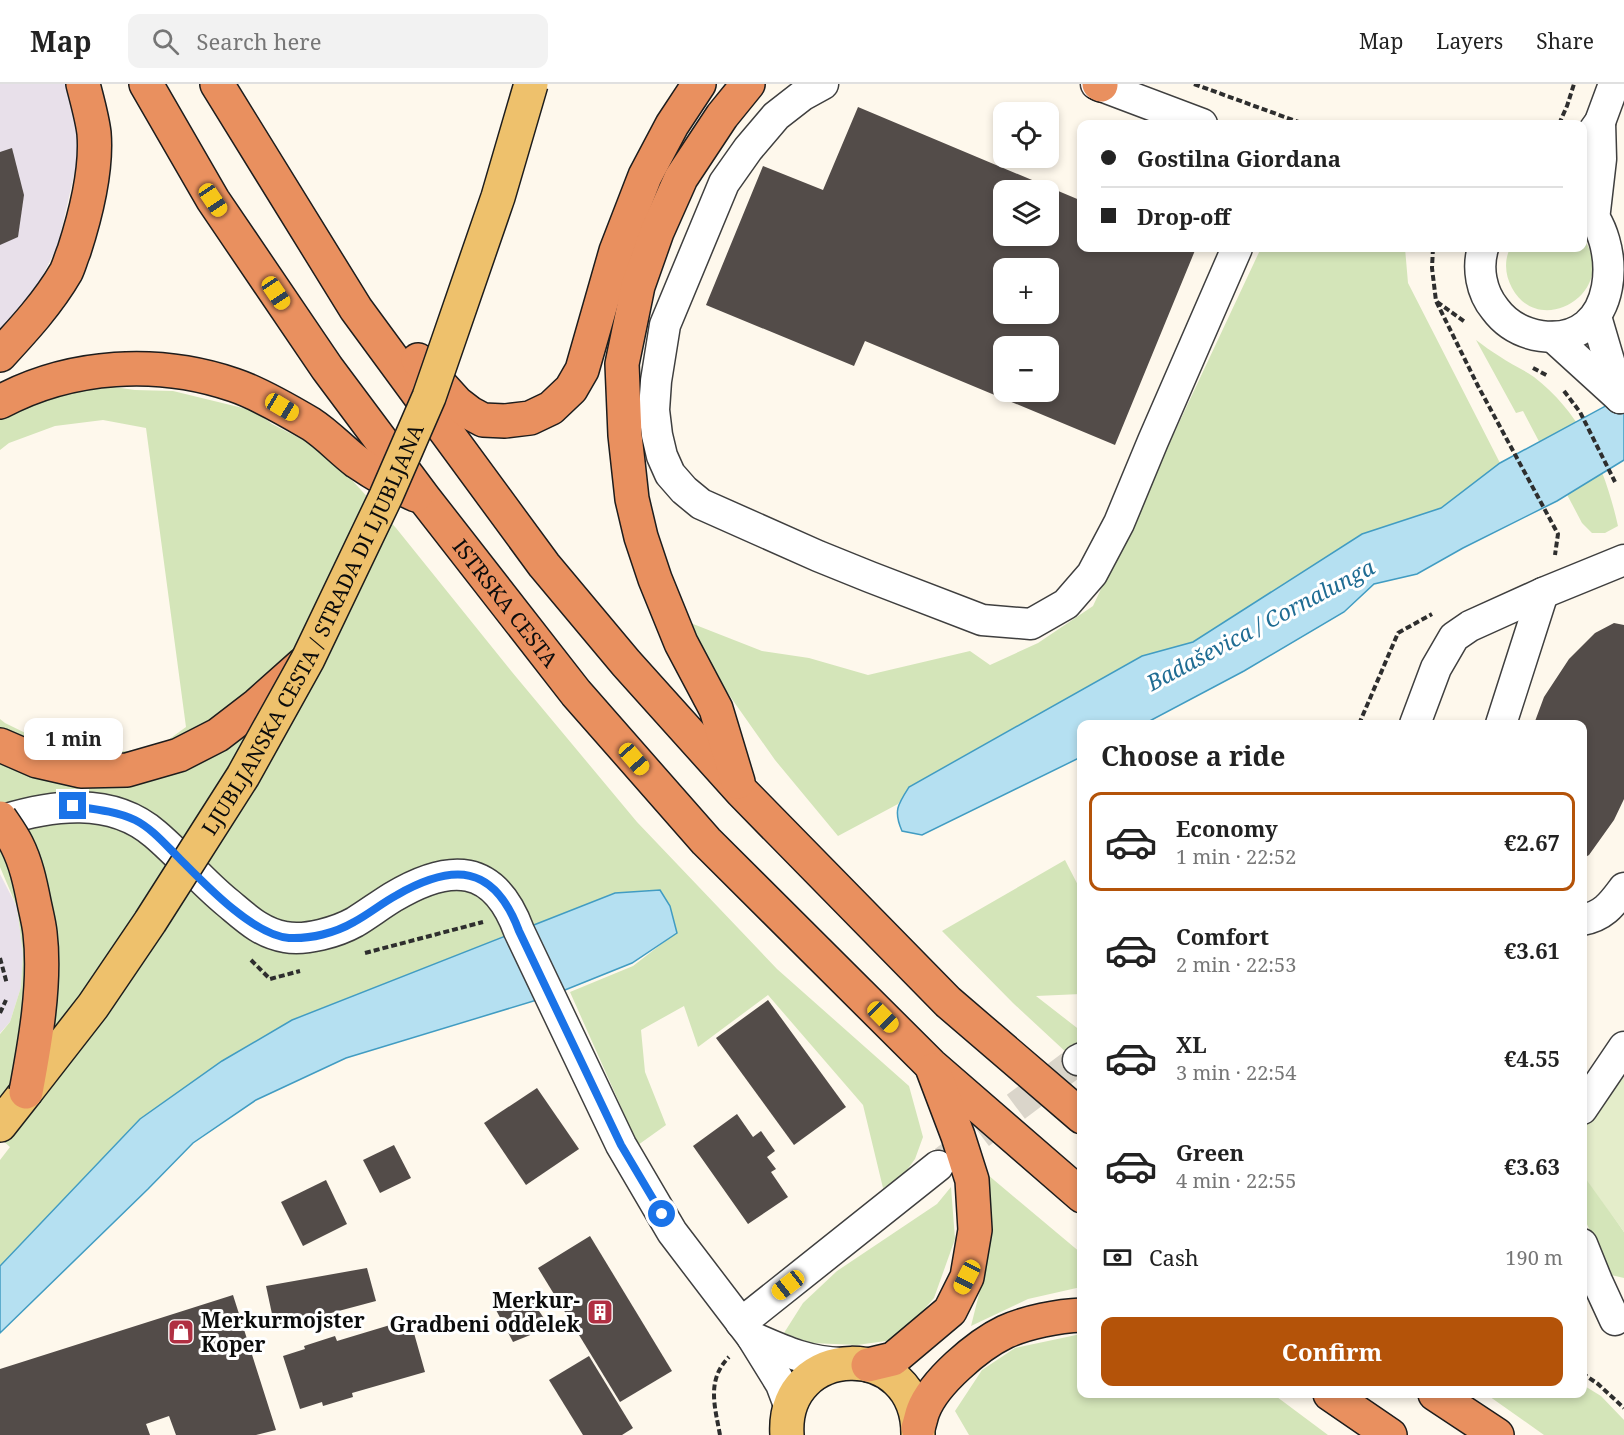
<!DOCTYPE html>
<meta charset="utf-8">
<style>
:root{--surface:#fff;--page:#f2f2f2;--text:#222;--muted:#767676;--line:#e0e0e0;--accent:#b45309}
body{margin:0;font-family:"Noto Serif",serif;background:var(--page);color:var(--text);height:100vh;display:flex;flex-direction:column;font-size:22px;white-space:nowrap}
*{box-sizing:border-box;margin:0}
p{font-size:20px;color:var(--muted)}
.icon{flex:none;width:33px;height:33px;fill:none;stroke:currentColor;stroke-width:2;stroke-linecap:round;stroke-linejoin:round}
.map{position:relative;flex:1;overflow:hidden}
.side{position:absolute;left:1077px;top:636px;width:510px;height:678px;display:flex;flex-direction:column;background:var(--surface);border-radius:12px;box-shadow:0 3px 9px #0003}
.side>*{flex:none}
.hud{position:absolute;left:1077px;top:36px;width:510px;height:132px;border-radius:12px;box-shadow:0 3px 9px #0003;display:grid;align-content:center;height:132px;padding:0 24px;background:var(--surface)}
.buttons{position:absolute;left:993px;top:18px;display:grid;gap:12px}
.buttons a{display:grid;place-items:center;width:66px;height:66px;border-radius:12px;background:var(--surface);box-shadow:0 3px 9px #0003;font-size:30px}
.end{position:absolute;width:27px;height:27px;margin:-14px;border:8px solid #1a73e8;background:#fff;box-shadow:0 0 0 3px #fff}
.from{border-radius:50%}
.bubble{position:absolute;height:42px;border-radius:12px;background:var(--surface);box-shadow:0 3px 9px #0003;font-size:20px;font-weight:700;line-height:42px;text-align:center}
.car{position:absolute;width:18px;height:36px;margin:-18px -9px;border-radius:8px;box-shadow:0 0 4px 2px #0007;background:linear-gradient(#f5c518 24%,#345 0 40%,#f5c518 0 76%,#345 0 86%,#f5c518 0)}
.hud b{display:flex;align-items:center;gap:21px;height:57px;font-size:22px}
.hud b+b{border-top:2px solid var(--line)}
.hud i{width:15px;height:15px;background:var(--text)}
ul{padding:0;list-style:none}
li{display:flex;align-items:center;gap:18px;height:99px;margin:0 12px 9px;padding:0 12px;border:3px solid transparent;border-radius:12px}
li div{flex:1}
li b{display:block;font-size:22px}
li em{font-style:normal;font-weight:700}
li.current{border-color:var(--accent)}
li>.icon{width:54px;height:54px;stroke-width:1.5}
h2{padding:0 24px;font-size:27px;line-height:72px}
.pay{display:flex;align-items:center;gap:15px;height:66px;padding:0 24px;font-size:22px}
.pay p{margin-inline-start:auto}
.action{display:flex;gap:12px;margin-top:auto;padding:12px 24px}
.action a{flex:1;height:69px;border-radius:12px;background:var(--accent);color:#fff;font-size:24px;font-weight:700;line-height:69px;text-align:center}
header{display:flex;align-items:center;gap:36px;box-sizing:border-box;height:84px;padding:0 30px;background:var(--surface);border-bottom:2px solid var(--line)}
header strong{font-size:28px}
nav{display:flex;gap:33px;margin-inline-start:auto;font-size:21px}
.search{width:420px;height:54px;background:var(--page);display:flex;align-items:center;gap:15px;box-sizing:border-box;padding:0 21px;border-radius:12px;color:var(--muted);font-size:22px}
.map>svg:first-child{display:block}
.industrial{fill:#e8e0ea}
.green{fill:#d4e5b9}
.pitch{fill:#e4edca}
.water{fill:#b5e0f1;stroke:#419cc2;stroke-width:1.5}
.building{fill:#534c49;fill-rule:evenodd}
.lines{fill:none;stroke-linecap:round;stroke-linejoin:round}
.minor-tunnel{stroke:#dad5ca;stroke-width:30;stroke-dasharray:30 15;stroke-linecap:butt}
.minor-casing{stroke:#3f3f3f;stroke-width:33}
.major-casing{stroke:#1d1d1d;stroke-width:36}
.highway-casing{stroke:#1d1d1d;stroke-width:36}
.path{stroke:#2e2e2e;stroke-width:4;stroke-dasharray:6 3;stroke-linecap:butt}
.minor{stroke:#fff;stroke-width:30}
.major{stroke:#eec16c;stroke-width:33}
.highway{stroke:#e9905f;stroke-width:33}
.major-bridge-casing{stroke:#1d1d1d;stroke-width:36;stroke-linecap:butt}
.highway-bridge-casing{stroke:#1d1d1d;stroke-width:36;stroke-linecap:butt}
.major-bridge{stroke:#eec16c;stroke-width:33}
.highway-bridge{stroke:#e9905f;stroke-width:33}
.route{stroke:#1a73e8;stroke-width:8}
.labels{text-anchor:middle;dominant-baseline:central;stroke-width:6;stroke-linejoin:round;paint-order:stroke}
.street-label{font-size:21px;fill:#0c0c0c;stroke:#fff}
.poi-label{font-size:21px;font-weight:bold;fill:#0c0c0c;stroke:#fff;text-anchor:end}
.water-label{font-size:22px;font-style:italic;fill:#1f6c93;stroke:#fff}
</style>
<header>
<strong>Map</strong>
<div class="search"><svg class="icon" aria-label="search" viewBox="0 0 24 24"><circle cx="10" cy="10" r="6"/><path d="M15 15l6 6"/></svg>Search here</div>
<nav><a>Map</a><a>Layers</a><a>Share</a></nav>
</header>
<div class="map">
<svg width="1624" height="1351" viewBox="0 0 1624 1351">
<rect width="100%" height="100%" fill="#fef8ec"/>
<!-- industrial -->
<g class="industrial">
<path d="M0,0H69L79,69L58,161L38,201L0,248Z"/>
<path d="M0,790L17,823L23,870L21,903L10,938L0,949Z"/>
</g>
<!-- green -->
<g class="green">
<path d="M1583,154C1621,207 1540,256 1512,204C1505,191 1504,177 1510,164H1582Z"/>
<path d="M1261,164H1405L1408,199L1500,379L1441,424L1362,450L1193,558L1142,572L910,703L898,720L838,752L775,676L727,608L688,538L762,567L809,574L868,591L970,567L990,581L1038,559L1093,522Z"/>
<path d="M1476,256C1484,262 1491,267 1499,272C1510,280 1523,285 1534,293C1582,330 1605,384 1618,442L1605,449H1592L1582,439L1523,327L1516,329Z"/>
<path d="M107,302L135,306L173,307L255,327L272,340L315,362L350,394L396,444L512,588L637,738L777,885L909,1002L923,1053L915,1075L901,1094L883,1104L863,1021L768,911L698,963L684,922L641,946L645,988L666,1041L638,1061L570,908L633,882L677,848L615,809L292,936L222,977L140,1035L0,1182V1076L10,1063L0,1054V950L10,938L21,903L23,870L17,823L0,783V635L5,639L62,667H131L168,656L186,643L146,344L103,336L55,342L9,359L0,366V336L32,317L71,305Z"/>
<path d="M1065,776L1081,807V910L1036,912L1081,947V955L1068,970L1013,919L942,847Z"/>
<path d="M1624,994L1611,1129L1624,1148V1194L1611,1191L1583,1132L1582,1057Z"/>
<path d="M988,1091L1081,1169V1203L1028,1215L971,1242L983,1194L990,1144Z"/>
<path d="M951,1103L955,1155L934,1214L913,1238L893,1256L857,1261L811,1259L784,1249L803,1219L837,1187L937,1120Z"/>
<path d="M1081,1250L1082,1310H1273L1328,1351H969L955,1327L982,1286L1015,1264Z"/>
<path d="M1583,1301L1601,1312L1624,1336V1351H1544L1486,1310H1582Z"/>
</g>
<!-- pitch -->
<path class="pitch" d="M1620,990L1624,994V1148L1583,1091V1056L1588,1036Z"/>
<!-- water -->
<g class="water">
<path d="M1624,312V376L1557,417L1463,464L1417,490L1374,500L1344,528L1244,587L1144,640H1082L1081,673L922,751L902,747C893,727 898,720 909,703L1142,572L1193,558L1362,450L1441,424L1500,379Z"/>
<path d="M660,806L670,822L677,849L632,879L550,912L346,974L256,1016L193,1059L148,1105L0,1249V1182L140,1035L222,977L292,936L615,809Z"/>
</g>
<!-- building -->
<g class="building">
<path d="M858,23L1082,117V164H1196L1115,361L865,257L854,282L706,221L763,82L823,106ZM1004,106H1048V152H1004ZM1004,184H1048V230H1004ZM1004,262H1048V308H1004Z"/>
<path d="M12,64L24,111L18,153L0,161V68Z"/>
<path d="M1614,539L1624,541V715L1614,736L1589,771L1582,775V640H1534L1544,613L1569,575L1595,549Z"/>
<path d="M768,916L846,1023L794,1061L716,954Z"/>
<path d="M537,1004L579,1065L526,1101L484,1039Z"/>
<path d="M737,1030L753,1053L761,1047L775,1067L767,1073L776,1085L771,1088L788,1113L748,1140L693,1062Z"/>
<path d="M394,1061L411,1094L380,1109L363,1076Z"/>
<path d="M326,1096L347,1140L303,1162L281,1118Z"/>
<path d="M590,1152L672,1287L620,1318L538,1184Z"/>
<path d="M367,1184L376,1217L275,1244L266,1202Z"/>
<path d="M233,1211L276,1346L256,1351H176L169,1332L146,1340L150,1351H0V1285Z"/>
<path d="M528,1211L550,1243L513,1258L496,1226Z"/>
<path d="M410,1235L425,1288L352,1309L353,1313L323,1322L322,1318L300,1325L283,1272L305,1265L304,1262L335,1252L337,1257Z"/>
<path d="M589,1272L633,1344L622,1351H583L549,1296Z"/>
</g>
<g class="lines">
<!-- minor-tunnel -->
<path class="minor-tunnel" d="M944,1077L1078,976"/>
<!-- minor casing -->
<g class="minor-casing">
<g id="minor">
<path d="M823,0L803,11L776,32L748,65L724,99L665,241L656,297L654,326L657,351L662,372L670,390L684,406L701,420L818,472L870,493L982,536L1031,540L1066,520L1092,490L1119,439L1153,357L1237,164"/>
<path d="M1096,0L1202,40"/>
<path d="M1590,52L1600,38L1614,0"/>
<path d="M1595,127L1601,75L1600,38"/>
<path d="M1483,164C1477,184 1481,208 1495,225C1506,240 1522,249 1541,252C1620,263 1624,156 1582,119"/>
<path d="M1597,236L1620,314"/>
<path d="M1553,253L1620,314"/>
<path d="M1415,640L1436,584L1454,553L1470,542L1543,509L1624,476"/>
<path d="M1501,640L1543,509"/>
<path d="M0,737C51,721 111,712 155,750C181,772 202,798 228,819C246,834 261,849 285,853C306,857 337,848 355,838C368,830 380,821 393,813C450,779 494,779 519,847L621,1061L672,1148L752,1253L781,1300L790,1324"/>
<path d="M1582,836C1604,832 1612,820 1624,804"/>
<path d="M1078,976L1082,974"/>
<path d="M1582,1025L1624,963"/>
<path d="M1582,1160L1597,1197L1615,1236"/>
<path d="M741,1239L938,1082"/>
<path d="M752,1253C784,1267 807,1278 842,1279"/>
</g>
</g>
<!-- major casing -->
<g class="major-casing">
<g id="major">
<path d="M0,1041L26,1008"/>
<path d="M787,1351C781,1258 919,1253 918,1351"/>
</g>
</g>
<!-- highway casing -->
<g class="highway-casing">
<g id="highway">
<path id="s1" d="M146,0L213,116L327,284L424,414L576,609L706,757L931,981L1082,1112"/>
<path d="M217,0L356,225L544,481L626,579L742,708L948,918L1082,1033"/>
<path d="M1099,0L1101,1"/>
<path d="M0,271C24,245 48,219 66,188C69,182 71,174 74,167C85,133 97,85 94,49C92,33 87,16 83,0"/>
<path d="M418,276L457,319L470,329L483,336L505,337L530,334L551,324L571,305L582,286L616,167L645,92L672,41L699,0"/>
<path d="M0,318C71,280 158,275 234,301C258,309 289,327 311,340C328,351 341,366 357,378C376,391 395,402 416,411"/>
<path d="M0,661L37,677L81,687L127,686L179,671L218,651L257,621L303,580"/>
<path d="M738,698L716,625L681,559L655,495L641,453L632,415L625,351L622,280L638,202L657,148L681,94L722,32L748,0"/>
<path d="M868,1281L893,1275L950,1227L967,1193L975,1146L972,1096L958,1052L933,986"/>
<path d="M1330,1310L1390,1351"/>
<path d="M1435,1310L1497,1351"/>
<path d="M918,1344C920,1339 921,1332 923,1327C934,1298 978,1261 1005,1248C1027,1238 1058,1232 1082,1231"/>
</g>
</g>
<!-- path -->
<g class="path">
<path d="M1194,0L1304,40"/>
<path d="M1559,40L1567,22L1574,0"/>
<path d="M1433,164L1432,184L1436,217L1478,302L1558,450L1555,471"/>
<path d="M1437,218L1465,238"/>
<path d="M1533,284L1548,292"/>
<path d="M1564,307L1580,328L1615,398"/>
<path d="M1359,640L1398,549L1432,530"/>
<path d="M365,869L483,838"/>
<path d="M0,874L7,900"/>
<path d="M251,876L270,895L300,887"/>
<path d="M0,929L6,916"/>
<path d="M1582,1289L1598,1300L1624,1324"/>
<path d="M720,1351C715,1323 706,1296 729,1273"/>
</g>
<!-- minor -->
<use href="#minor" class="minor"/>
<!-- major -->
<use href="#major" class="major"/>
<!-- highway -->
<use href="#highway" class="highway"/>
<!-- major-bridge casing -->
<g class="major-bridge-casing">
<g id="major-bridge">
<path id="s2" d="M26,1008L93,922L150,838L243,692L308,575L386,412L429,313L498,113L531,0"/>
</g>
</g>
<!-- highway-bridge casing -->
<g class="highway-bridge-casing">
<path id="highway-bridge" d="M0,734C6,743 12,751 17,761C26,779 30,798 34,818C36,828 39,839 40,849C46,899 35,960 26,1008"/>
</g>
<!-- major-bridge -->
<use href="#major-bridge" class="major-bridge"/>
<!-- highway-bridge -->
<use href="#highway-bridge" class="highway-bridge"/>
</g>
<g class="lines">
<!-- route -->
<path class="route" d="M73,722C94,725 116,727 135,736C151,744 164,759 177,772C202,797 252,851 289,854C311,855 335,849 354,838C369,830 382,819 397,811C453,779 494,780 519,847L621,1061L662,1130"/>
</g>
<!-- icons -->
<defs>
<g id="building-square" transform="scale(1.35)"><rect x="-9" y="-9" width="18" height="18" rx="4" fill="#b02f42" stroke="#fff"/><path d="M-4-6H4V6H1V3H-1V6H-4ZM-2.5-4.3h1.7v1.8h-1.7ZM.8-4.3h1.7v1.8H.8ZM-2.5-1h1.7V.8h-1.7ZM.8-1h1.7V.8H.8Z" fill="#fff"/></g>
<g id="shop-square" transform="scale(1.35)"><rect x="-9" y="-9" width="18" height="18" rx="4" fill="#b02f42" stroke="#fff"/><path d="M-5-2.5h2.3a2.7 3.5 0 0 1 5.4 0H5L5.5 6h-11ZM-1.5-2.5h3a1.5 2.3 0 0 0-3 0Z" fill="#fff"/></g>
</defs>
<g fill-rule="evenodd">
<use href="#building-square" x="600" y="1228"/>
<use href="#shop-square" x="181" y="1248"/>
</g>
<g class="labels">
<!-- street labels -->
<g class="street-label">
<text stroke="none"><textPath href="#s1" startOffset="632">ISTRSKA CESTA</textPath></text>
<text stroke="none"><textPath href="#s2" startOffset="546">LJUBLJANSKA CESTA / STRADA DI LJUBLJANA</textPath></text>
</g>
<!-- poi labels -->
<g class="poi-label">
<text x="580" y="1216">Merkur-<tspan x="580" dy="24">Gradbeni oddelek</tspan></text>
<text x="201" y="1236" text-anchor="start">Merkurmojster<tspan x="201" dy="24">Koper</tspan></text>
</g>
<!-- water labels -->
<g class="water-label">
<text transform="translate(1260 540) rotate(-28)">Badaševica / Cornalunga</text>
</g>
</g>
</svg>
<div class="buttons">
<a><svg class="icon" aria-label="locate" viewBox="0 0 24 24"><circle cx="12" cy="12" r="6"/><path d="M12 2v4M12 18v4M2 12h4M18 12h4"/></svg></a>
<a><svg class="icon" aria-label="layers" viewBox="0 0 24 24"><path d="M12 4l9 5-9 5-9-5zM3 14l9 5 9-5"/></svg></a>
<a>+</a>
<a>−</a>
</div>
<i class="end from" style="left:662px;top:1130px"></i>
<i class="end" style="left:73px;top:722px"></i>
<div class="bubble" style="left:24px;top:634px;width:99px">1 min</div>
<i class="car" style="left:213px;top:116px;rotate:146deg"></i>
<i class="car" style="left:276px;top:209px;rotate:146deg"></i>
<i class="car" style="left:282px;top:323px;rotate:121deg"></i>
<i class="car" style="left:634px;top:675px;rotate:139deg"></i>
<i class="car" style="left:883px;top:933px;rotate:135deg"></i>
<i class="car" style="left:967px;top:1193px;rotate:207deg"></i>
<i class="car" style="left:788px;top:1201px;rotate:232deg"></i>
<div class="hud">
<b><i class="from"></i>Gostilna Giordana</b>
<b><i></i>Drop-off</b>
</div>
<section class="side">
<h2>Choose a ride</h2>
<ul>
<li class="current"><svg class="icon" aria-label="car" viewBox="0 0 24 24"><path d="M5 17H2v-5l4-1 3-4h7l3 4 3 1v5h-3M9 17h6M6 11h13"/><circle cx="7" cy="17" r="2"/><circle cx="17" cy="17" r="2"/></svg><div><b>Economy</b><p>1 min · 22:52</p></div><em>€2.67</em></li>
<li><svg class="icon" aria-label="car" viewBox="0 0 24 24"><path d="M5 17H2v-5l4-1 3-4h7l3 4 3 1v5h-3M9 17h6M6 11h13"/><circle cx="7" cy="17" r="2"/><circle cx="17" cy="17" r="2"/></svg><div><b>Comfort</b><p>2 min · 22:53</p></div><em>€3.61</em></li>
<li><svg class="icon" aria-label="car" viewBox="0 0 24 24"><path d="M5 17H2v-5l4-1 3-4h7l3 4 3 1v5h-3M9 17h6M6 11h13"/><circle cx="7" cy="17" r="2"/><circle cx="17" cy="17" r="2"/></svg><div><b>XL</b><p>3 min · 22:54</p></div><em>€4.55</em></li>
<li><svg class="icon" aria-label="car" viewBox="0 0 24 24"><path d="M5 17H2v-5l4-1 3-4h7l3 4 3 1v5h-3M9 17h6M6 11h13"/><circle cx="7" cy="17" r="2"/><circle cx="17" cy="17" r="2"/></svg><div><b>Green</b><p>4 min · 22:55</p></div><em>€3.63</em></li>
</ul>
<div class="pay"><svg class="icon" aria-label="cash" viewBox="0 0 24 24"><path d="M3 7h18v10H3z"/><circle cx="12" cy="12" r="2"/></svg>Cash<p>190 m</p></div>
<div class="action"><a>Confirm</a></div>
</section>
</div>
